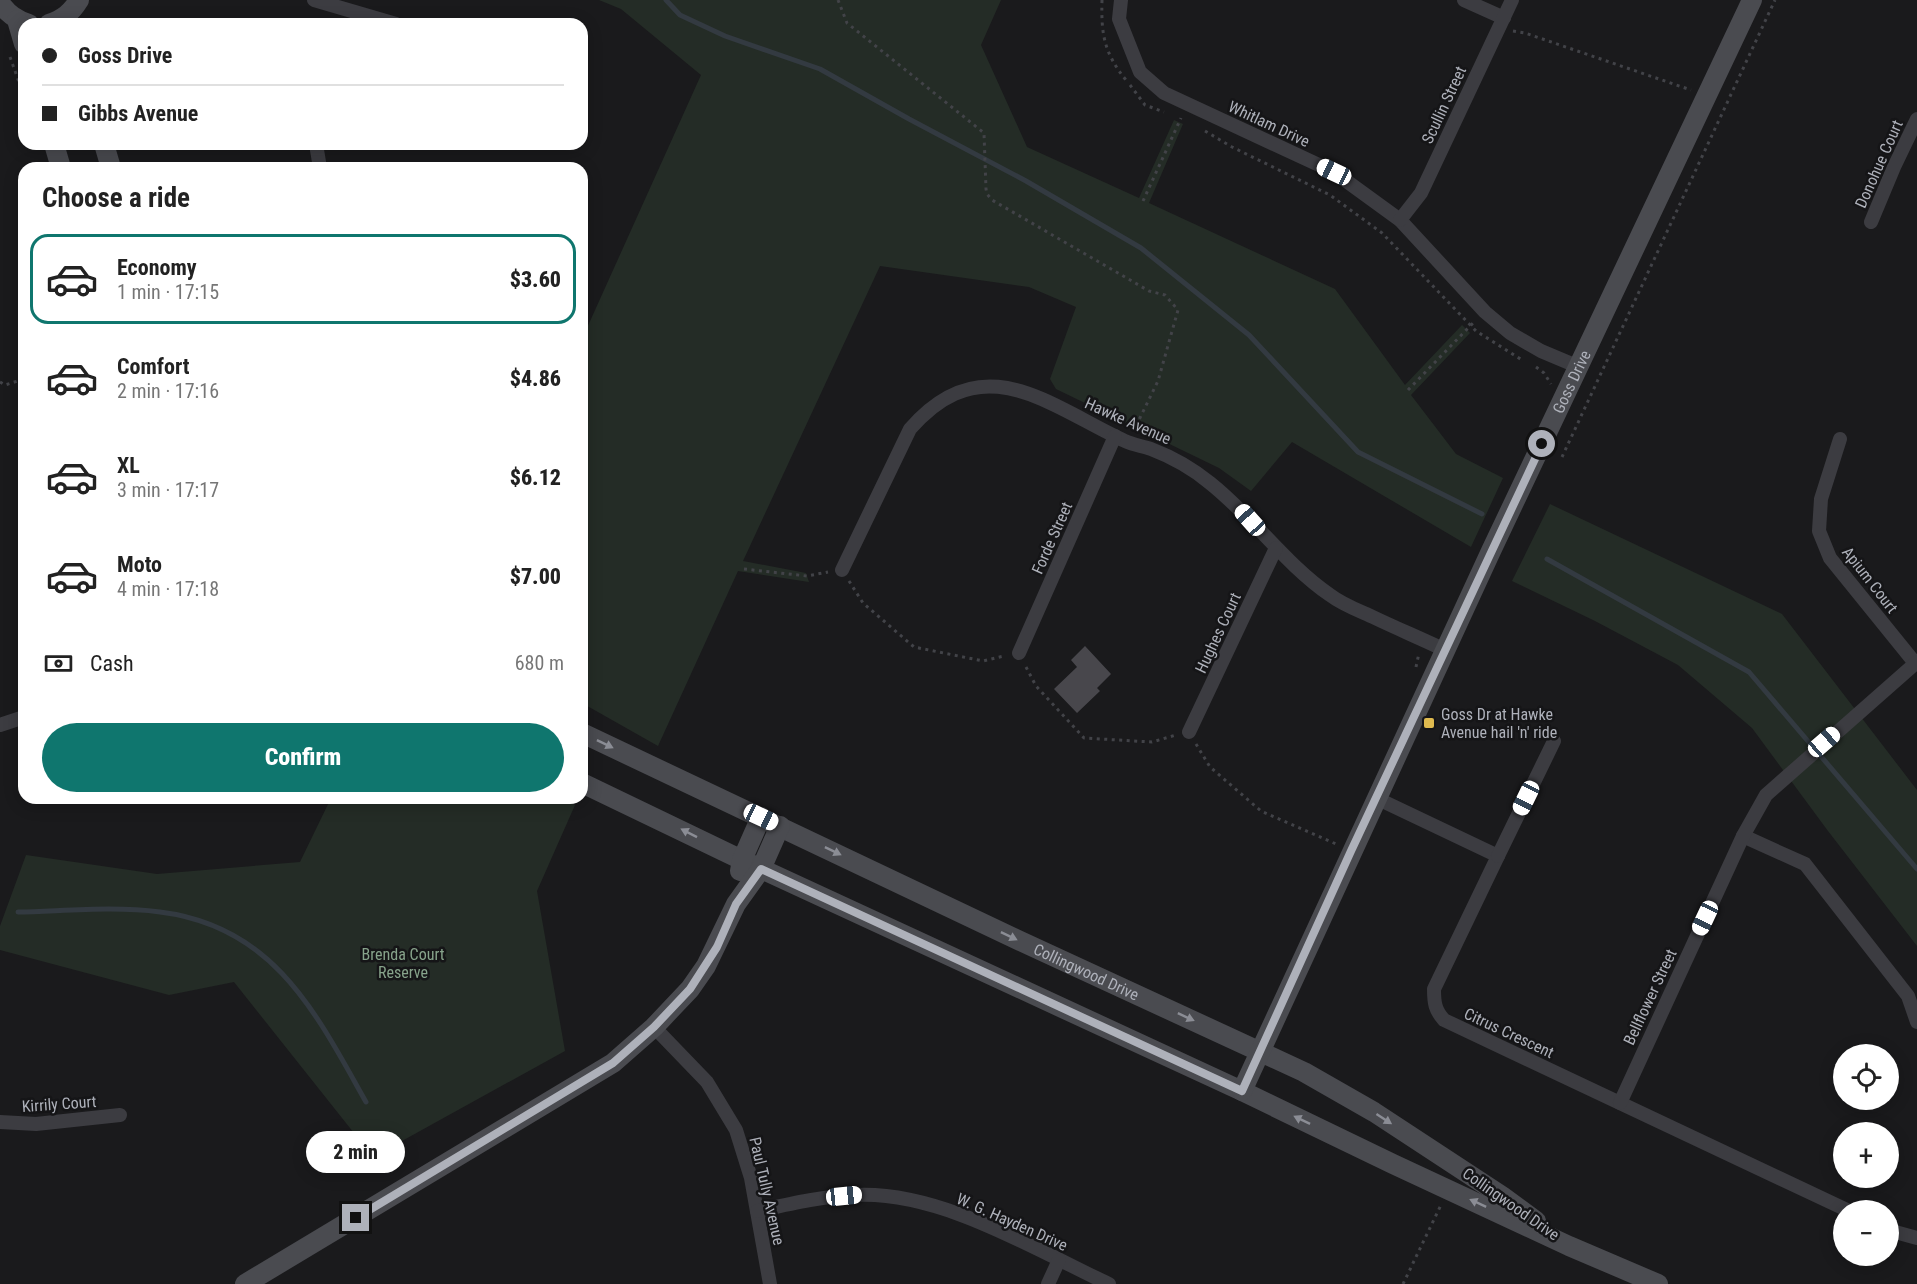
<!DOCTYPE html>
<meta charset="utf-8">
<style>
:root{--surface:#fff;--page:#f6f6f6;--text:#222;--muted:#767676;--line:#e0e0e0;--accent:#0f766e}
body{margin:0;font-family:"Roboto Condensed",sans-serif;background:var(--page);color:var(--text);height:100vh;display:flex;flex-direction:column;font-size:22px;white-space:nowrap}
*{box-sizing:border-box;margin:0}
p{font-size:20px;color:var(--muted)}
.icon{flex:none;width:33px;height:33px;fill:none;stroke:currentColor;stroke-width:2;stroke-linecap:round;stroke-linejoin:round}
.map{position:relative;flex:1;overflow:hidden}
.sheet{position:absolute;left:18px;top:162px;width:570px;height:642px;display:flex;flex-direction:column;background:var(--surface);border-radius:18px;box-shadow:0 3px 15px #0003}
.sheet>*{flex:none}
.guide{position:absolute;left:18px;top:18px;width:570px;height:132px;border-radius:18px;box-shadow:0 3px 15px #0003;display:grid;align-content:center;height:132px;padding:0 24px;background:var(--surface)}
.controls{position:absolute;left:1833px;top:1044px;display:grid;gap:12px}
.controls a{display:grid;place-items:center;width:66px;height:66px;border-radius:50%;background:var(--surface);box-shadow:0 3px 15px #0003;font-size:30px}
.end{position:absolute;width:27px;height:27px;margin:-14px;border:8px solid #aeb1ba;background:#111;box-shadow:0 0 0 3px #111}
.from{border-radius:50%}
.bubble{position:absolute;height:42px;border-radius:21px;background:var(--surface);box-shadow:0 3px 15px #0003;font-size:20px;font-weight:800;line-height:42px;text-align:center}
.car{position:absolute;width:18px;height:36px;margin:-18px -9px;border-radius:8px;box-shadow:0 0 4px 2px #0007;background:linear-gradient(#fff 24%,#345 0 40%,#fff 0 76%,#345 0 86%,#fff 0)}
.guide b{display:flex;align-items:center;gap:21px;height:57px;font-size:22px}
.guide b+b{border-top:2px solid var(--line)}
.guide i{width:15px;height:15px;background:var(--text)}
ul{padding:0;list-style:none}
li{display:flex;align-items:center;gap:18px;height:90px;margin:0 12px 9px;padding:0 12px;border:3px solid transparent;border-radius:18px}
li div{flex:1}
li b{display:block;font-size:22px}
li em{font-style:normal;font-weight:800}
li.selected{border-color:var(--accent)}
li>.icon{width:54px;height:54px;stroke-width:1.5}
h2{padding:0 24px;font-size:27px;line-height:72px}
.pay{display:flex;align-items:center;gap:15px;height:66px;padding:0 24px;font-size:22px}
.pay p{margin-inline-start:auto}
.button{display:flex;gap:12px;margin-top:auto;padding:12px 24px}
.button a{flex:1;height:69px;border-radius:36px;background:var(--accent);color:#fff;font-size:24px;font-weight:800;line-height:69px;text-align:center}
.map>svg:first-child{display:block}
.green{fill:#242c26}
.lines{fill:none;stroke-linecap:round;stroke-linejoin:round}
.stream{stroke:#333a41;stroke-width:5}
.building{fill:#48474c}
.path{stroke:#424348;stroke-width:3;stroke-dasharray:3 4.5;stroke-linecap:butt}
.street{stroke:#3c3c41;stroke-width:14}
.secondary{stroke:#4a4b50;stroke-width:20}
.oneway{fill:#8b8d95}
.route{stroke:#aeb1ba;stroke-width:8}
.poi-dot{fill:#dfba4f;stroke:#151517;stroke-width:2}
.labels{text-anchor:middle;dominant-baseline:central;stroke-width:5;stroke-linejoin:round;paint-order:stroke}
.street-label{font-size:16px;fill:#aeb1ba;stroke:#151517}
.poi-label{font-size:16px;fill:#aeb1ba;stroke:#151517;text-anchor:start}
.park-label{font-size:16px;fill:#87a38b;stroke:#151517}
</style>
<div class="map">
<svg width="1917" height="1284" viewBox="0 0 1917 1284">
<rect width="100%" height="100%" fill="#1a1a1c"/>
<!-- green -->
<g class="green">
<path d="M599,0H1001L981,45L1027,147L1139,198L1174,120L1183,124L1149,203L1335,289L1405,385L1462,325L1470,333L1411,395L1456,454L1503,478L1471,547L1292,442L1251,491L1219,468L1056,389L1050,379L1076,307L1029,287L880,266L743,561L806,573L809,582L738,571L658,746L582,703V339L701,75L621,9Z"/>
<path d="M1550,504L1782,614L1917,790V946L1828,831L1752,728L1678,665L1595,621L1512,581Z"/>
<path d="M331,798H561L575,805L537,891L565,1051L373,1157L234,982L169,995L0,950V926L26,855L157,874L300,862Z"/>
</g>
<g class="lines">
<!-- stream -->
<g class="stream">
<path d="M666,0L680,15L725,36L820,69L909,119L1026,181L1141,248L1249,335L1358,452L1482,514"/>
<path d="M1547,559L1749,672L1917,869"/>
<path d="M18,912C65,911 114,906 160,912C274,926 316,1013 366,1102"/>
</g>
</g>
<!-- building -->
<path class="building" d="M1085,646L1111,674L1097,688L1100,691L1077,713L1054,689L1077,667L1071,660Z"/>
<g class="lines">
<!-- path -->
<g class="path">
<path d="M838,0L847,23L984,133L986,189L987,194L992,200L1149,291L1165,295L1178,310L1158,381L1134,430"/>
<path d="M1102,0C1101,34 1104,53 1126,80"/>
<path d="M1513,31L1525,33L1691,90"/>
<path d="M10,57L24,96"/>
<path d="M1130,85L1145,105L1164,112"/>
<path d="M1205,131L1232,147L1330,195L1382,233L1476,331L1522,360"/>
<path d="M1143,201L1181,118"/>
<path d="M1536,367L1544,373L1551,384"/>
<path d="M0,382L5,385L24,379"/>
<path d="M1408,390L1475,321"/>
<path d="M1562,457L1775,0"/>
<path d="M744,569L807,576L828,572"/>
<path d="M849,581L863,603L914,647L983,661L1004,656"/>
<path d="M1026,667L1036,686L1084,738L1152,742L1176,735"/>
<path d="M1416,667L1419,653"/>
<path d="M1196,744L1210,767L1261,811L1336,844"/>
<path d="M1403,1284L1441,1205"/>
</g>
<!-- street -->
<g class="street">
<path d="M314,0L396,24"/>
<path d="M1121,0L1119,19L1140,72L1164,93L1334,172L1400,220L1485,312L1510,333L1541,351L1579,367"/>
<path d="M1464,0L1504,18"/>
<path d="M316,144L320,168"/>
<path d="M1400,220L1421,193L1512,0"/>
<path d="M1871,222L1894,167L1917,119"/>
<path d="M1840,439L1821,499L1819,531L1830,558L1915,663"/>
<path d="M842,570L910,429C983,345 1048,405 1125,441C1133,445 1143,446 1151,449C1172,457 1193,469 1210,483C1253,517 1285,564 1330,595C1343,605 1360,611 1375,618C1398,629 1422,639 1445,650"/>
<path d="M1019,653L1115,436"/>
<path d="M0,725L24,717"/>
<path d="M1189,732L1276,548"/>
<path d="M1376,798L1498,856L1434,989C1434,1003 1435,1010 1444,1020L1847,1210"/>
<path d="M1743,836L1805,864L1908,996L1917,1022"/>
<path d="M1498,856L1554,741"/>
<path d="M654,1027L707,1082L736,1130L751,1178L770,1284"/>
<path d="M1620,1103L1743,836L1766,795L1917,662"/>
<path d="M0,1122L36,1124L120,1115"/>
<path d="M757,1211C789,1204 823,1196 856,1195C941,1191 1034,1249 1109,1284"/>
<path d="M1888,1230L1917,1238"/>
<path d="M1048,1284L1059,1260"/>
</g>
<!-- secondary -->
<g class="secondary">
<path d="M0,3C8,14 16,20 29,24"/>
<path d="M17,20L24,44"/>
<path d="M49,24C63,19 71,13 79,0"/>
<path d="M54,144L61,168"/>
<path d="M104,144L111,168"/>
<path id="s1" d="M582,733L1018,940L1304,1072L1374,1112L1502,1196L1536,1221"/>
<path d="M582,783L742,860L1242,1091L1393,1164L1569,1246L1658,1284"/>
<path d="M740,871L742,860L761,817"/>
<path id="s2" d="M1242,1091L1491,551L1752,0"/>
<path d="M245,1284L613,1063L654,1027L690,989L706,966L736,904L761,869L780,826"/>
</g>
</g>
<!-- one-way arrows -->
<defs><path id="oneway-solid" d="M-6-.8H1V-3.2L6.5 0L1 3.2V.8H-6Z" transform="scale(1.5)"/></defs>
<g class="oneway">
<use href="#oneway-solid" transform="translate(605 744) rotate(26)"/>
<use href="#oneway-solid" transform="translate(689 833) rotate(-153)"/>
<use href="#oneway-solid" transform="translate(833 851) rotate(26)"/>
<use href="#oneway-solid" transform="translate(1009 936) rotate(26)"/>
<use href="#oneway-solid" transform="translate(1186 1017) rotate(25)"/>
<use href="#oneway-solid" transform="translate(1384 1119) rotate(33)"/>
<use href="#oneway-solid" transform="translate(1302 1120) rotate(-154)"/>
<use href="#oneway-solid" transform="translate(1478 1203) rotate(-155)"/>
</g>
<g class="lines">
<!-- route -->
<path class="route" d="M356,1218L613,1063L654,1027L690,989L717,947L736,904L761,869L1242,1091L1351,851L1542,444"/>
</g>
<!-- markers -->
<rect class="poi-dot" x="1423" y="717" width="12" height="12" rx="3"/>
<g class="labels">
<!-- street labels -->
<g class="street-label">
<text transform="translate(1444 105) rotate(-65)">Scullin Street</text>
<text transform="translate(1269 124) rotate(25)">Whitlam Drive</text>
<text transform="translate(1879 164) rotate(-66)">Donohue Court</text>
<text stroke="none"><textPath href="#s2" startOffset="782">Goss Drive</textPath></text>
<text transform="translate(1128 421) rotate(24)">Hawke Avenue</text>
<text transform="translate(1052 538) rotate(-66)">Forde Street</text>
<text transform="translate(1870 580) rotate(52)">Apium Court</text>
<text transform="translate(1218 633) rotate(-65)">Hughes Court</text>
<text stroke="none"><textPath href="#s1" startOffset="558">Collingwood Drive</textPath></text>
<text transform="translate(1650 997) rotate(-65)">Bellflower Street</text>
<text transform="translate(1509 1033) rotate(25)">Citrus Crescent</text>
<text transform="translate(59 1104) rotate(-4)">Kirrily Court</text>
<text transform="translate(767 1191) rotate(77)">Paul Tully Avenue</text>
<text transform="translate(1511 1204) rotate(35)">Collingwood Drive</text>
<text transform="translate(1012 1222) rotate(24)">W. G. Hayden Drive</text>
</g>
<!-- poi labels -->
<g class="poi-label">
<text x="1441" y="714">Goss Dr at Hawke<tspan x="1441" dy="18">Avenue hail 'n' ride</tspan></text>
</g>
<!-- park labels -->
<g class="park-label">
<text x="403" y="954">Brenda Court<tspan x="403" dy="18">Reserve</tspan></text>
</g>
</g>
</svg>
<div class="controls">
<a><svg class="icon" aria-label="locate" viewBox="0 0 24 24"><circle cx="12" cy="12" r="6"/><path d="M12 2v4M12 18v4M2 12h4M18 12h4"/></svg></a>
<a>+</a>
<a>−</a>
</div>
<i class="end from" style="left:1542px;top:444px"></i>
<i class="end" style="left:356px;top:1218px"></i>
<div class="bubble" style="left:306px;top:1131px;width:99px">2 min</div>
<i class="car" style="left:1334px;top:172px;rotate:295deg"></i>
<i class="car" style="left:1250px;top:520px;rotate:318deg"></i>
<i class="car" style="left:1824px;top:742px;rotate:49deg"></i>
<i class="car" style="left:1526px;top:798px;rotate:206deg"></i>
<i class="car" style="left:761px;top:817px;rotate:115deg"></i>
<i class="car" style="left:1705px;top:918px;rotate:205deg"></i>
<i class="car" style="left:844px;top:1196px;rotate:84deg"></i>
<div class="guide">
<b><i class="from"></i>Goss Drive</b>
<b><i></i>Gibbs Avenue</b>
</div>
<section class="sheet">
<h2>Choose a ride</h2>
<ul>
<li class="selected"><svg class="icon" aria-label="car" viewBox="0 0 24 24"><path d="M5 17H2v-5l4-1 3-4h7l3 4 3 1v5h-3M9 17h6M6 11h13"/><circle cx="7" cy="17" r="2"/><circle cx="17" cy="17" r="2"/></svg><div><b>Economy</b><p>1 min · 17:15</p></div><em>$3.60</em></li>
<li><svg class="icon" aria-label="car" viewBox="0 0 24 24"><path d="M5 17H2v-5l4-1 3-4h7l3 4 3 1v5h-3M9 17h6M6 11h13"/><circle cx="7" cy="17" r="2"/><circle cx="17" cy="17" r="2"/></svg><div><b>Comfort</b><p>2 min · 17:16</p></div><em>$4.86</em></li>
<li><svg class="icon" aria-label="car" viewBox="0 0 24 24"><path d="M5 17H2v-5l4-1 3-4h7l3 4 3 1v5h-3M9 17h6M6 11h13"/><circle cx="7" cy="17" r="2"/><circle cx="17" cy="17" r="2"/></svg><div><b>XL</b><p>3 min · 17:17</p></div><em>$6.12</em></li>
<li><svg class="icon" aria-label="car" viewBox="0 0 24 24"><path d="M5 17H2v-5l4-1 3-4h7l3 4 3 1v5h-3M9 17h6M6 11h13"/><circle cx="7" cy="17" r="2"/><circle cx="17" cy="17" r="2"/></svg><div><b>Moto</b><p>4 min · 17:18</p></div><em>$7.00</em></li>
</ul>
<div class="pay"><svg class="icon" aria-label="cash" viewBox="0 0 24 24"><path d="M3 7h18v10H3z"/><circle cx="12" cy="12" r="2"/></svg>Cash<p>680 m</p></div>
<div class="button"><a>Confirm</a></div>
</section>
</div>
